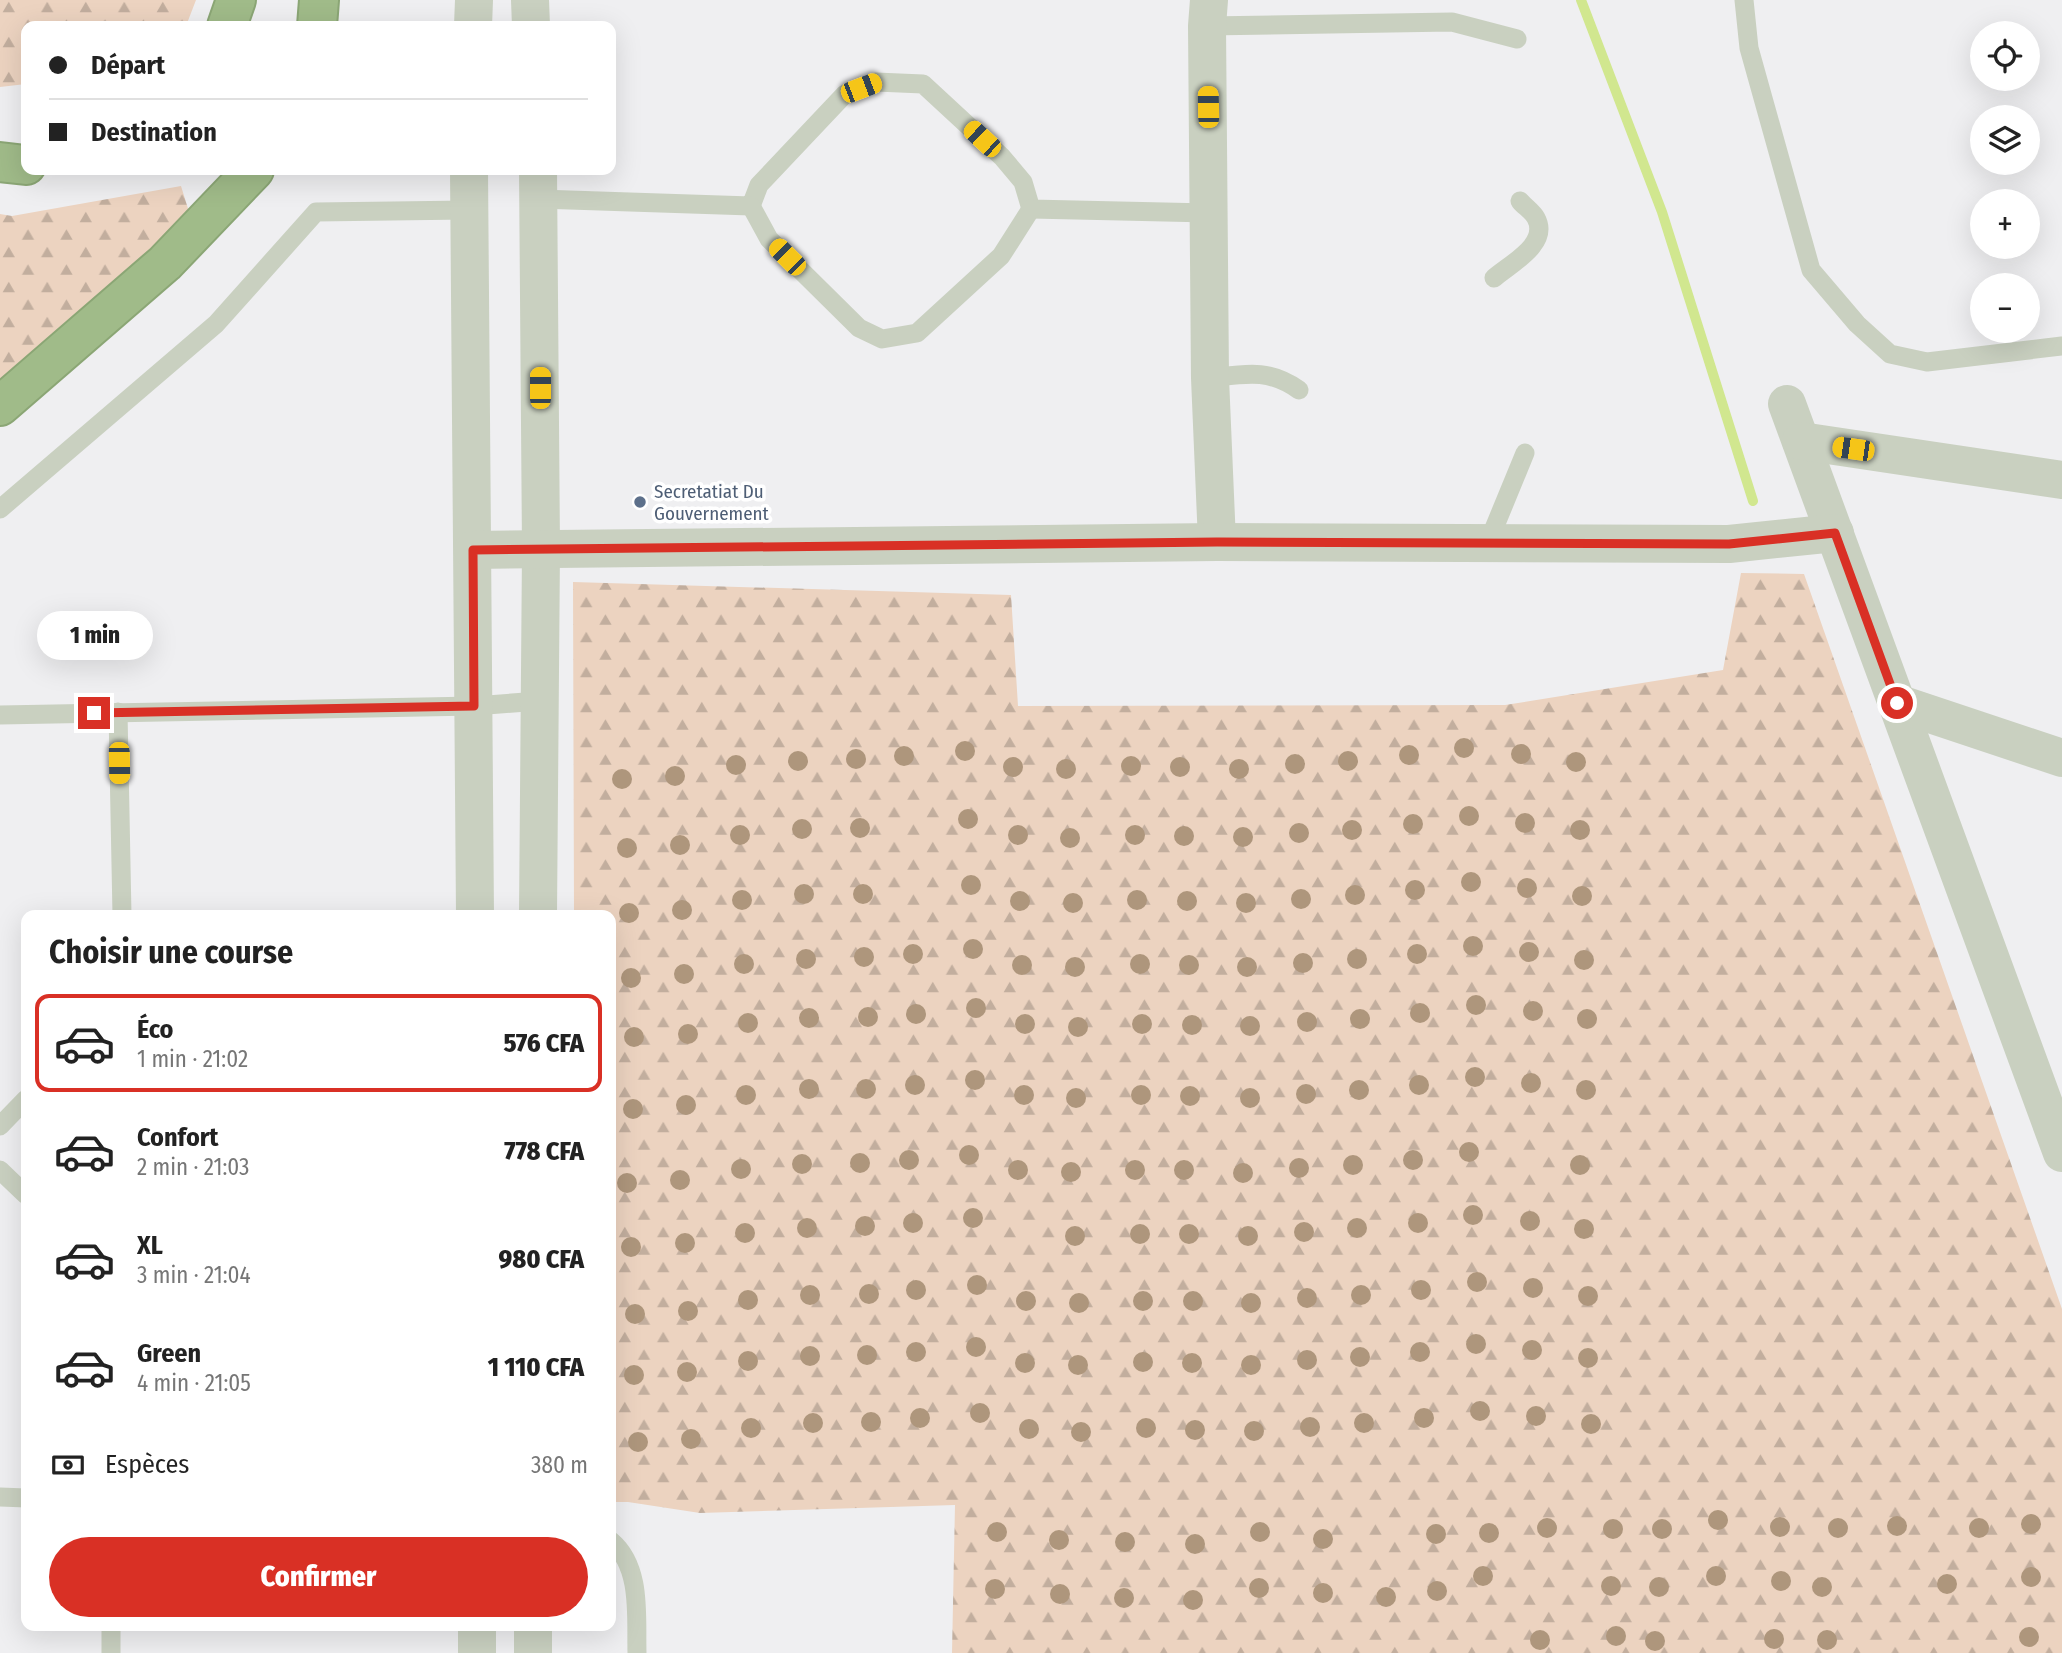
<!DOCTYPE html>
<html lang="fr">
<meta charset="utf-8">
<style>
:root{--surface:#fff;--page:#f6f6f6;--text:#222;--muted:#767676;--line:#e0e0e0;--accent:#d93025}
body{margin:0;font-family:"Fira Sans Condensed",sans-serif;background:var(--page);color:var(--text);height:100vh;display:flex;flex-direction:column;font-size:26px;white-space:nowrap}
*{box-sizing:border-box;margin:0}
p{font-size:23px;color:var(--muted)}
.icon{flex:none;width:38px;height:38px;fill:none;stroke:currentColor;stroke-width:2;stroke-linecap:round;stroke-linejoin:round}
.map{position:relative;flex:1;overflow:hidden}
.drawer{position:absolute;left:21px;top:910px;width:595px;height:721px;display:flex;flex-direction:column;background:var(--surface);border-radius:14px;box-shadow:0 7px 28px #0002}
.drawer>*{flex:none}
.banner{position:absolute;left:21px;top:21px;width:595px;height:154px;border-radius:14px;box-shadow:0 7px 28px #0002;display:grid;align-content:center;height:154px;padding:0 28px;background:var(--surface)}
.fabs{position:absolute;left:1970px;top:21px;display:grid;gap:14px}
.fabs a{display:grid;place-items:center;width:70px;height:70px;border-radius:50%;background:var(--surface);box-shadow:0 7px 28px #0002;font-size:35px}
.end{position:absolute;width:32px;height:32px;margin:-16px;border:9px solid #d93025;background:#fff;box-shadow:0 0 0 4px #fff}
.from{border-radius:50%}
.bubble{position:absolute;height:49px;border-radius:24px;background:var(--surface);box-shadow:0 7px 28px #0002;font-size:23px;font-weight:800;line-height:49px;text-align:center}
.car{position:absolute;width:21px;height:42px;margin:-21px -10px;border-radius:9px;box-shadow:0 0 5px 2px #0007;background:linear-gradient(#f5c518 24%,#345 0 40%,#f5c518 0 76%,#345 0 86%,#f5c518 0)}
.banner b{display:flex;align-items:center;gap:24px;height:66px;font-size:26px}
.banner b+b{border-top:2px solid var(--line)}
.banner i{width:18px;height:18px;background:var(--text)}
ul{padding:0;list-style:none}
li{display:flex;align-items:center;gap:21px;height:98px;margin:0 14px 10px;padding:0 14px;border:4px solid transparent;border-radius:14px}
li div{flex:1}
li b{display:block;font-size:26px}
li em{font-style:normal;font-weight:800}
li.selected{border-color:var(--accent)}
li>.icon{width:63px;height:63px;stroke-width:1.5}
h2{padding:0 28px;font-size:32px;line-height:84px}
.pay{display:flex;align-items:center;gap:18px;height:77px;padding:0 28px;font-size:26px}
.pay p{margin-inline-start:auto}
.button{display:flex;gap:14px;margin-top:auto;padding:14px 28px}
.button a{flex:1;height:80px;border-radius:42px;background:var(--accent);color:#fff;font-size:28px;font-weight:800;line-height:80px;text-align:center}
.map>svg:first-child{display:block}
.forest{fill:url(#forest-firs)}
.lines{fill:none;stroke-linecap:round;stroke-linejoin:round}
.stream{stroke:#d1e78f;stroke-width:10}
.highway-casing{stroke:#8ba675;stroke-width:42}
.lane{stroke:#c9d0c0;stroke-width:19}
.street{stroke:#c9d0c0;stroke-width:38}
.highway{stroke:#a0bb89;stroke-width:38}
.tree{fill:#ae967c}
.route{stroke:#d93025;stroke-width:9}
.service-dot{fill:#5c6f8a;stroke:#fff;stroke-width:2.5}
.labels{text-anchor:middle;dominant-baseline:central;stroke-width:7;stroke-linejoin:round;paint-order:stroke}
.service-label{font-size:19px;fill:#4e5e75;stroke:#fff;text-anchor:start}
</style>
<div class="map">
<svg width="2062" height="1653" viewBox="0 0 2062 1653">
<defs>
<pattern id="forest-firs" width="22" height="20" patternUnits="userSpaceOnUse" patternTransform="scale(1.75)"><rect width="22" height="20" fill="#ecd3c0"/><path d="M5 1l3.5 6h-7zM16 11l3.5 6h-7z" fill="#c2ae9e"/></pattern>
</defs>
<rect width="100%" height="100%" fill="#efeff1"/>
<!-- forest -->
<g class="forest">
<path d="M0,0H196L186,26H26V84L0,87Z"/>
<path d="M181,186L190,215L0,381V214L12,216Z"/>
<path d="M1741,573L1804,574L2062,1309V1653H952L955,1505L700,1513L628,1502H611V915H574L573,582L1011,595L1018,706L1505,705L1723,670Z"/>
</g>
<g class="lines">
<!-- stream -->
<path class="stream" d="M1581,0L1662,212L1753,501"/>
<!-- highway casing -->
<g class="highway-casing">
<g id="highway">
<path d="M227,26L236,0"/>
<path d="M317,26L319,0"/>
<path d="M0,162L26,165"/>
<path d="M0,406L165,263L254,170"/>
</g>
</g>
<!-- lane -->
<g class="lane">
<path d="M1744,0L1749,48L1811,270L1857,324L1890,354L1927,362L2062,346"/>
<path d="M1207,26L1452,22L1517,39"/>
<path d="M539,199L751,206L759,185L845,94L876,82L923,84L1002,157L1023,182L1031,209L1209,213"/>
<path d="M751,206L769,239L859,328L882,339L917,333L1001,256L1031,209"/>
<path d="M1494,278C1510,264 1550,244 1536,218C1533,212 1524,206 1520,201"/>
<path d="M1210,378C1245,374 1268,368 1299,390"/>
<path d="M0,509L216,324L316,212L468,210"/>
<path d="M1488,543L1525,453"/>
<path d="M118,712L122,915"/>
<path d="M0,715L474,706L539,701"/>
<path d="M0,1126L26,1099"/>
<path d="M0,1170L26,1195"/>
<path d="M0,1497L26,1498"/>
<path d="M611,1541C642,1567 636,1616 637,1653"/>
<path d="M111,1626V1653"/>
</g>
<!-- street -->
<g class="street">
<path d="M530,0L531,26"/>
<path d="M1209,0L1207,26L1210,378L1217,542"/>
<path d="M473,26L474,0"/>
<path d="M469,170L475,915"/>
<path d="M538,170L541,549L538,915"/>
<path d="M1787,404L2062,1153"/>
<path d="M1801,441L2062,480"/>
<path d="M473,550L1217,542L1729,544L1835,533"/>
<path d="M1897,703L2062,758"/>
<path d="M477,1653V1626"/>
<path d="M533,1653V1626"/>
</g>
<!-- highway -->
<use href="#highway" class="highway"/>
</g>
<!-- trees -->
<g class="tree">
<circle cx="1464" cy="748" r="10"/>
<circle cx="965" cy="751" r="10"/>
<circle cx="1521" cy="754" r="10"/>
<circle cx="1409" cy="755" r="10"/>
<circle cx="904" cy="756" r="10"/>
<circle cx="856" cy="759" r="10"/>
<circle cx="798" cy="761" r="10"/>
<circle cx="1348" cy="761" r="10"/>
<circle cx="1576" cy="762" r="10"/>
<circle cx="1295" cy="764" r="10"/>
<circle cx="736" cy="765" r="10"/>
<circle cx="1131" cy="766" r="10"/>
<circle cx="1013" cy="767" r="10"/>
<circle cx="1180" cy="767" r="10"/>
<circle cx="1066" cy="769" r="10"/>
<circle cx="1239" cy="769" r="10"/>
<circle cx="675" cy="776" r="10"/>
<circle cx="622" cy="779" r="10"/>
<circle cx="1469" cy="816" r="10"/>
<circle cx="968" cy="819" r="10"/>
<circle cx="1525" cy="823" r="10"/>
<circle cx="1413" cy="824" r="10"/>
<circle cx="860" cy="828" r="10"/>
<circle cx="802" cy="829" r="10"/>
<circle cx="1352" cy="830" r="10"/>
<circle cx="1580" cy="830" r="10"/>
<circle cx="1299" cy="833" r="10"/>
<circle cx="740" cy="835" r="10"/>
<circle cx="1018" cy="835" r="10"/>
<circle cx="1135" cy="835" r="10"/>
<circle cx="1184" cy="836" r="10"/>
<circle cx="1243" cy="837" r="10"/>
<circle cx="1070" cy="838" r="10"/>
<circle cx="680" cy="845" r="10"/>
<circle cx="627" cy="848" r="10"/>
<circle cx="1471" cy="882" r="10"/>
<circle cx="971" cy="885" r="10"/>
<circle cx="1527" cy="888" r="10"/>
<circle cx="1415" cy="890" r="10"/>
<circle cx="804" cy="894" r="10"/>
<circle cx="863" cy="894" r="10"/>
<circle cx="1355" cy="895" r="10"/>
<circle cx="1582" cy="896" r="10"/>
<circle cx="1301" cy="899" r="10"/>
<circle cx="742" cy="900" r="10"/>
<circle cx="1137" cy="900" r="10"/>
<circle cx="1020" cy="901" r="10"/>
<circle cx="1187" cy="901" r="10"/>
<circle cx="1073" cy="903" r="10"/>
<circle cx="1246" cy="903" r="10"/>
<circle cx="682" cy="910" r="10"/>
<circle cx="629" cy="913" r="10"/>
<circle cx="1473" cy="946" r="10"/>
<circle cx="973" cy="949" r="10"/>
<circle cx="1529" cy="952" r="10"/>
<circle cx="913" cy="954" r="10"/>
<circle cx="1417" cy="954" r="10"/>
<circle cx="864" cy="957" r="10"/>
<circle cx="806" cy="959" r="10"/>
<circle cx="1357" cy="959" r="10"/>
<circle cx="1584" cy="960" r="10"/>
<circle cx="1303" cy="963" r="10"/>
<circle cx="744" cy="964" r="10"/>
<circle cx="1140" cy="964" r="10"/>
<circle cx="1022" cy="965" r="10"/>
<circle cx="1189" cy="965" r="10"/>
<circle cx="1075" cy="967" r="10"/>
<circle cx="1247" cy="967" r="10"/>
<circle cx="684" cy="974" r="10"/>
<circle cx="631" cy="978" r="10"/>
<circle cx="1476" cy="1005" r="10"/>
<circle cx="976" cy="1008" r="10"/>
<circle cx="1533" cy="1011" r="10"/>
<circle cx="1420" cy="1013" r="10"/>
<circle cx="916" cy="1014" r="10"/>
<circle cx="868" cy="1017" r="10"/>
<circle cx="809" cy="1018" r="10"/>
<circle cx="1360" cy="1019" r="10"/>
<circle cx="1587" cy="1019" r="10"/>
<circle cx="1307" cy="1022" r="10"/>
<circle cx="748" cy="1023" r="10"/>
<circle cx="1025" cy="1024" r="10"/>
<circle cx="1142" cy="1024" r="10"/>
<circle cx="1192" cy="1025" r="10"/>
<circle cx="1250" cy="1026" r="10"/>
<circle cx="1078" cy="1027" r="10"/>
<circle cx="688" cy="1034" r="10"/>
<circle cx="634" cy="1037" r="10"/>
<circle cx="1475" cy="1077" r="10"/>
<circle cx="975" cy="1080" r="10"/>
<circle cx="1531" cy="1083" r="10"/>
<circle cx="915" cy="1085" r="10"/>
<circle cx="1419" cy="1085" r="10"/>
<circle cx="809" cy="1089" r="10"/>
<circle cx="866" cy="1089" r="10"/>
<circle cx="1359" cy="1090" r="10"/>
<circle cx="1586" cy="1090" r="10"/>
<circle cx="1306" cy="1094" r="10"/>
<circle cx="746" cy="1095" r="10"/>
<circle cx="1024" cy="1095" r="10"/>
<circle cx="1141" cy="1095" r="10"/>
<circle cx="1190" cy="1096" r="10"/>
<circle cx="1076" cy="1098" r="10"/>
<circle cx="1250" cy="1098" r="10"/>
<circle cx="686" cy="1105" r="10"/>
<circle cx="633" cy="1109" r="10"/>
<circle cx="1469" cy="1152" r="10"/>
<circle cx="969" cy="1155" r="10"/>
<circle cx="909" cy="1160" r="10"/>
<circle cx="1413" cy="1160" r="10"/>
<circle cx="860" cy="1163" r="10"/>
<circle cx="802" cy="1164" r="10"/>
<circle cx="1353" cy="1165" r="10"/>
<circle cx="1580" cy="1165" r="10"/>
<circle cx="1299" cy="1168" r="10"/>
<circle cx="741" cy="1169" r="10"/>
<circle cx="1018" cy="1170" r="10"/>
<circle cx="1135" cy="1170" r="10"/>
<circle cx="1184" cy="1170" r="10"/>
<circle cx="1071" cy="1172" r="10"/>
<circle cx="1243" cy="1173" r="10"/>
<circle cx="680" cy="1180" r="10"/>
<circle cx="627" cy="1183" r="10"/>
<circle cx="1473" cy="1215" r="10"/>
<circle cx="973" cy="1218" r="10"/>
<circle cx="1530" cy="1221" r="10"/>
<circle cx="913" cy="1223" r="10"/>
<circle cx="1418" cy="1223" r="10"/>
<circle cx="865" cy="1226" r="10"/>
<circle cx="807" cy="1228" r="10"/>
<circle cx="1357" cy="1228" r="10"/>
<circle cx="1584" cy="1229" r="10"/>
<circle cx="1304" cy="1232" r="10"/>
<circle cx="745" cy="1233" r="10"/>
<circle cx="1140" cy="1234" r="10"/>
<circle cx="1189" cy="1234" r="10"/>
<circle cx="1075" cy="1236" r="10"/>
<circle cx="1248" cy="1236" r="10"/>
<circle cx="685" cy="1243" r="10"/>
<circle cx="631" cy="1247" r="10"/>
<circle cx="1477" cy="1282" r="10"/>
<circle cx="977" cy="1285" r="10"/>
<circle cx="1533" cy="1288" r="10"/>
<circle cx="916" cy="1290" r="10"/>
<circle cx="1421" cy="1290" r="10"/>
<circle cx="869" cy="1294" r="10"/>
<circle cx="810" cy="1295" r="10"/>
<circle cx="1361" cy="1295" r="10"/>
<circle cx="1588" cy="1296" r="10"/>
<circle cx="1307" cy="1298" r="10"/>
<circle cx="748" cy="1300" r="10"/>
<circle cx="1026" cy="1301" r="10"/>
<circle cx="1143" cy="1301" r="10"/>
<circle cx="1193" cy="1301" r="10"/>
<circle cx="1079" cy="1303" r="10"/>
<circle cx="1251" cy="1303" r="10"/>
<circle cx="688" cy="1311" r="10"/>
<circle cx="635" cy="1314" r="10"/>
<circle cx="1476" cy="1344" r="10"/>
<circle cx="976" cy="1347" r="10"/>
<circle cx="1532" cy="1350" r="10"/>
<circle cx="916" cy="1352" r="10"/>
<circle cx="1420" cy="1352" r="10"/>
<circle cx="867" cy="1355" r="10"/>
<circle cx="810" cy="1356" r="10"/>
<circle cx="1360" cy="1357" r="10"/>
<circle cx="1588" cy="1358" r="10"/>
<circle cx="1307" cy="1360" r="10"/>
<circle cx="748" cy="1361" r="10"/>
<circle cx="1143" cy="1362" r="10"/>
<circle cx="1025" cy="1363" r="10"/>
<circle cx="1192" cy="1363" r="10"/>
<circle cx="1078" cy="1365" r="10"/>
<circle cx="1251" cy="1365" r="10"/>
<circle cx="687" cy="1372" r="10"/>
<circle cx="634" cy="1375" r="10"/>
<circle cx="1480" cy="1411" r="10"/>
<circle cx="980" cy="1413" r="10"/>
<circle cx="1536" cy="1416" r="10"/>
<circle cx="920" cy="1418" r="10"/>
<circle cx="1424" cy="1418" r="10"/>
<circle cx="871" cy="1422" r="10"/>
<circle cx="813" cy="1423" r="10"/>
<circle cx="1364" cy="1423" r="10"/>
<circle cx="1591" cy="1424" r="10"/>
<circle cx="1310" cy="1427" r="10"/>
<circle cx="751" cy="1428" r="10"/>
<circle cx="1146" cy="1428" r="10"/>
<circle cx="1029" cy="1429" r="10"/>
<circle cx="1195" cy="1430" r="10"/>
<circle cx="1254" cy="1431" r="10"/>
<circle cx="1081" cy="1432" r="10"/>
<circle cx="691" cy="1439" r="10"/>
<circle cx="638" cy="1442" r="10"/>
<circle cx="1718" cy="1520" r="10"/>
<circle cx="2031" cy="1524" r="10"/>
<circle cx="1897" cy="1526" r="10"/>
<circle cx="1780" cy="1527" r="10"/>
<circle cx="1547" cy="1528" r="10"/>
<circle cx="1838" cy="1528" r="10"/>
<circle cx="1979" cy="1528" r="10"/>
<circle cx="1613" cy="1529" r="10"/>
<circle cx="1662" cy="1529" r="10"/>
<circle cx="997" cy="1532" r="10"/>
<circle cx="1260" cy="1532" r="10"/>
<circle cx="1489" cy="1533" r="10"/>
<circle cx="1436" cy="1534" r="10"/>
<circle cx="1323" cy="1539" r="10"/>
<circle cx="1059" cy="1540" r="10"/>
<circle cx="1125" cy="1542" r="10"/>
<circle cx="1195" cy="1544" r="10"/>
<circle cx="1483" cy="1576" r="10"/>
<circle cx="1716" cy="1576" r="10"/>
<circle cx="2031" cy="1577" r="10"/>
<circle cx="1781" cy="1581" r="10"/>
<circle cx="1947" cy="1584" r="10"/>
<circle cx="1611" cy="1586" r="10"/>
<circle cx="1659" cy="1587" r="10"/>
<circle cx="1822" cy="1587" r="10"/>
<circle cx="1259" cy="1588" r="10"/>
<circle cx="995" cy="1589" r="10"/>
<circle cx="1437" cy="1591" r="10"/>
<circle cx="1323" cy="1593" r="10"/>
<circle cx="1060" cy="1594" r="10"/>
<circle cx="1386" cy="1597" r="10"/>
<circle cx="1124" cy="1598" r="10"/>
<circle cx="1193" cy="1600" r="10"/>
<circle cx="1616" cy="1636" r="10"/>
<circle cx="2029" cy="1637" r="10"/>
<circle cx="1774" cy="1639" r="10"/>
<circle cx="1540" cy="1640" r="10"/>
<circle cx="1827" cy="1640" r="10"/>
<circle cx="1655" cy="1641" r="10"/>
</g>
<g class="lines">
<!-- route -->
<path class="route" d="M94,713L474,706L473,550L1217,542L1729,544L1835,533L1897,703"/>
</g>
<!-- markers -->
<circle class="service-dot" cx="640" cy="502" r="7"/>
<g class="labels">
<!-- service labels -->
<g class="service-label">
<text x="654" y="491">Secretatiat Du<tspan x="654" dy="22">Gouvernement</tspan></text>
</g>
</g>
</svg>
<div class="fabs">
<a><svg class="icon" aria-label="locate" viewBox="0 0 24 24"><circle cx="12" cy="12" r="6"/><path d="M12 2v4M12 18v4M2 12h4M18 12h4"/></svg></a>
<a><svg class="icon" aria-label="layers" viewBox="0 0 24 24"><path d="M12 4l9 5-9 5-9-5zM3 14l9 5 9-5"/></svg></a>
<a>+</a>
<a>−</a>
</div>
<i class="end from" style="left:1897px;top:703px"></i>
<i class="end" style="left:94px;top:713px"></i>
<div class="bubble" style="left:37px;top:611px;width:116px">1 min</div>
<i class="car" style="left:861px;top:88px;rotate:69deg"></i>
<i class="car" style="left:1208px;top:107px;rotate:359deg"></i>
<i class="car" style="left:982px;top:139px;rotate:313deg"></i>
<i class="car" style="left:787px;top:257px;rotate:315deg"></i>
<i class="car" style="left:540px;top:388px;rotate:0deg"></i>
<i class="car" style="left:1853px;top:449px;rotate:278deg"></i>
<i class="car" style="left:119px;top:763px;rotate:179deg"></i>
<div class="banner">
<b><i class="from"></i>Départ</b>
<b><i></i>Destination</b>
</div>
<section class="drawer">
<h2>Choisir une course</h2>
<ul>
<li class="selected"><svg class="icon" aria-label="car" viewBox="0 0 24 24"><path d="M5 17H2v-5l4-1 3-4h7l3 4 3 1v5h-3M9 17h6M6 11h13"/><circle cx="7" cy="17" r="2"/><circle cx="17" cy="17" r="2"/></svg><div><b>Éco</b><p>1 min · 21:02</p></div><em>576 CFA</em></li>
<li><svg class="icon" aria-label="car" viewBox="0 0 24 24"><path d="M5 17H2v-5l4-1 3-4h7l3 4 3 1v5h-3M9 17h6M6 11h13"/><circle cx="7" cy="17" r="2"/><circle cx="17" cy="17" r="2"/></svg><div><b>Confort</b><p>2 min · 21:03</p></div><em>778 CFA</em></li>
<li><svg class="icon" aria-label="car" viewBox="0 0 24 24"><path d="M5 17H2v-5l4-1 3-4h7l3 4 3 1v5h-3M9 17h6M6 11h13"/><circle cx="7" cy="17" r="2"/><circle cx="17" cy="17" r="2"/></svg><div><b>XL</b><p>3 min · 21:04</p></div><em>980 CFA</em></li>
<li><svg class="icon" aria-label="car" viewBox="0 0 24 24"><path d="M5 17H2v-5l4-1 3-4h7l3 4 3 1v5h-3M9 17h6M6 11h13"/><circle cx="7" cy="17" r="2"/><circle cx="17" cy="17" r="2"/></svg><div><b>Green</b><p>4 min · 21:05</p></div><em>1 110 CFA</em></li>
</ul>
<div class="pay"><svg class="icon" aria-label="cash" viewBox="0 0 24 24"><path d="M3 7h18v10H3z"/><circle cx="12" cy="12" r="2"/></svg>Espèces<p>380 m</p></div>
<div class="button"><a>Confirmer</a></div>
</section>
</div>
